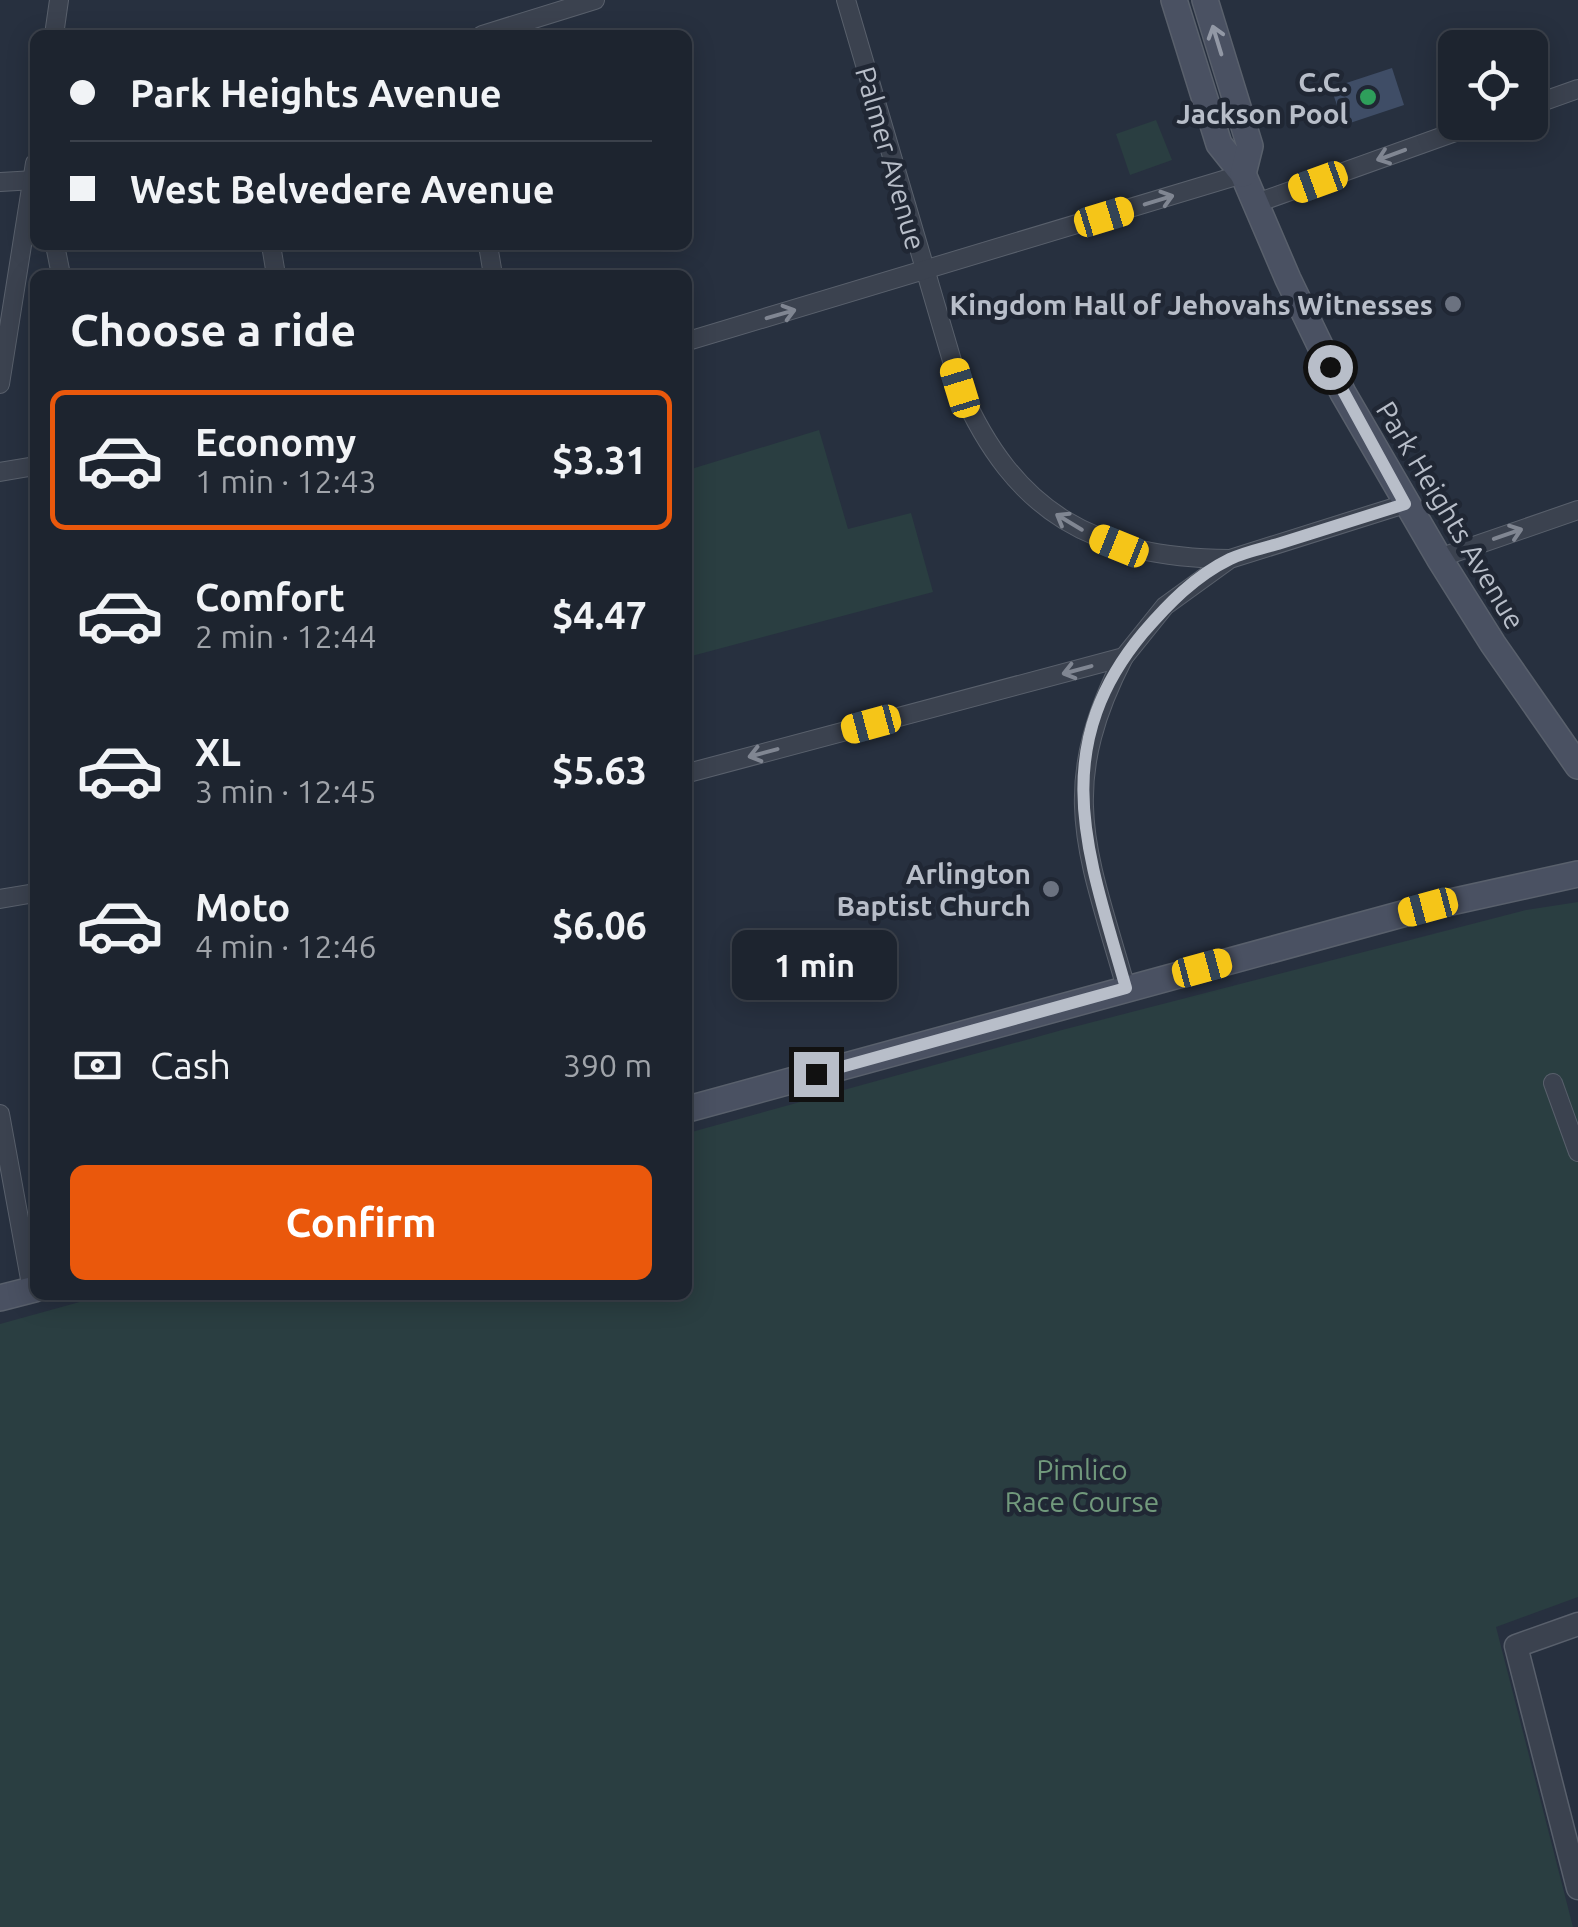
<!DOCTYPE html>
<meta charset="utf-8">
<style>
:root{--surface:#1d242f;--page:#252c37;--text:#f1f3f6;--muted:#a0a4aa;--line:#3b414b;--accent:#ea580c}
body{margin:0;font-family:Ubuntu,sans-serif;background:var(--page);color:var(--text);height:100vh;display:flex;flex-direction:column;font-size:38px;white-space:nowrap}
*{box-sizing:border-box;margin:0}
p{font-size:32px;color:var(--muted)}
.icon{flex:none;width:55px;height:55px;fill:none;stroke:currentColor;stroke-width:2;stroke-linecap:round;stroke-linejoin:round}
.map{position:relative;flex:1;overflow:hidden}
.sheet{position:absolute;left:30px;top:270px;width:662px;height:1030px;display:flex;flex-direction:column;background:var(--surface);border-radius:15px;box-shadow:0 5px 25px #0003,0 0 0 2px var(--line)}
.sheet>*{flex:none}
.guide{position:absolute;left:30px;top:30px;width:662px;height:220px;border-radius:15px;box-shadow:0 5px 25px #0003,0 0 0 2px var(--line);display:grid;align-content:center;height:220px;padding:0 40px;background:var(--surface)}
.fabs{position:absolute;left:1438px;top:30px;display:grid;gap:20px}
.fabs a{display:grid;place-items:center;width:110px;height:110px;border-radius:15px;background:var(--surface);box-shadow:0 5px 25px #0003,0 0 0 2px var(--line);font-size:50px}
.end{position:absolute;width:45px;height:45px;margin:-22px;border:12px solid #b8bec9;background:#111;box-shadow:0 0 0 5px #111}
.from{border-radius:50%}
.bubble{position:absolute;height:70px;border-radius:15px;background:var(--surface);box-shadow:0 5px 25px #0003,0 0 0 2px var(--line);font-size:32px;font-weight:700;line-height:70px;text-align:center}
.car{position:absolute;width:30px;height:60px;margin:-30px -15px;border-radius:12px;box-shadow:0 0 8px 2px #0007;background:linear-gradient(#f5c518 24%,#345 0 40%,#f5c518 0 76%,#345 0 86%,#f5c518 0)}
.guide b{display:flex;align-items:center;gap:35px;height:95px;font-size:38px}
.guide b+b{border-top:2px solid var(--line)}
.guide i{width:25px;height:25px;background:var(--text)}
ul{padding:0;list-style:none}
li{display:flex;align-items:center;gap:30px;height:140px;margin:0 20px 15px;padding:0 20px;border:5px solid transparent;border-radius:15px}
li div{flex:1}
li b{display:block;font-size:38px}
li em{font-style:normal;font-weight:700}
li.current{border-color:var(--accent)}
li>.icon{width:90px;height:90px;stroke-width:1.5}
h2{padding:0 40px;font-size:45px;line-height:120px}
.pay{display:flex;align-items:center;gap:25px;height:110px;padding:0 40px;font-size:38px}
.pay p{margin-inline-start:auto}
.primary-button{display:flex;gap:20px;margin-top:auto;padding:20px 40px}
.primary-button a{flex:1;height:115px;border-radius:15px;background:var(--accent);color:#fff;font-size:40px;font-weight:700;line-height:115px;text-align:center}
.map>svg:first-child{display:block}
.green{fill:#2a3e41}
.water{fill:#3f4d66}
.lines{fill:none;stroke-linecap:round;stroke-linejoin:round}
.minor-casing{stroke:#59606c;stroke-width:20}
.tertiary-casing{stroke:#59606c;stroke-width:25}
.secondary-casing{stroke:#59606c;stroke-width:28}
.minor{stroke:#3b424f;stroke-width:18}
.tertiary{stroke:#3b424f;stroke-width:22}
.secondary{stroke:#4a5162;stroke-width:25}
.oneway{stroke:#9298a5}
.oneway2{stroke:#808692}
.route{stroke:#b8bec9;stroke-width:12}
.leisure-dot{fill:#2e9e5b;stroke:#202734;stroke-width:4}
.worship-dot{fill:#6b7280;stroke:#202734;stroke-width:4}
.labels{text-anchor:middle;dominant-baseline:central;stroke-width:9;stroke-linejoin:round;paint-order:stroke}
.poi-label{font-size:28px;font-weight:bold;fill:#b8bec9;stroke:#202734;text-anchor:end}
.street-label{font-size:28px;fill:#b8bec9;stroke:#202734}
.park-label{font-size:28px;fill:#71997c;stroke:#202734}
</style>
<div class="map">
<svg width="1578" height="1927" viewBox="0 0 1578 1927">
<rect width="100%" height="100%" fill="#27303f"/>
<!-- green -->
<g class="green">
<path d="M1156,120L1172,160L1130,175L1116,134Z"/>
<path d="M819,430L848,529L911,513L933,592L688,657V470Z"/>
<path d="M1578,902V1597L1496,1627L1573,1927H0V1324L105,1295H688V1133L1062,1030L1526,910Z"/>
</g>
<!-- water -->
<path class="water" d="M1392,68L1404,105L1344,125L1331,88Z"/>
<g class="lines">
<!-- minor casing -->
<g class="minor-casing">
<g id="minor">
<path d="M846,0L960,388C1015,514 1094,557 1229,559"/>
<path d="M54,35L59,0"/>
<path d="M482,35L595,0"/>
<path d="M1530,106L1578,89"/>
<path d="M0,182L35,180"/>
<path d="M1254,204L1483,122"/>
<path d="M55,245L61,275"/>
<path d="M271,245L276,275"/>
<path d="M488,245L493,275"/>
<path d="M688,341L1243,174"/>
<path d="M0,384L35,163"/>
<path d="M0,472L35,466"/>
<path d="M1439,558L1578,510"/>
<path d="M1124,657C1055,791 1088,853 1126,988"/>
<path d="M688,773L1124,657L1165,606L1230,559L1405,504"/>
<path d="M0,899L35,893"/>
<path d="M1553,1083L1578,1152"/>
<path d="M0,1114L32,1290"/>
</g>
</g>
<!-- tertiary casing -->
<g class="tertiary-casing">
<path id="tertiary" d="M1578,1624L1516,1646L1578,1888"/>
</g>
<!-- secondary casing -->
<g class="secondary-casing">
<g id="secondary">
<path d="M1174,0L1219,144L1243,174L1288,279L1343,393L1439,558L1493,644L1578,766"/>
<path d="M1205,0L1250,146L1243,174"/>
<path d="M688,1109L1428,907L1578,874"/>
<path d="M0,1298L35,1289"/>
</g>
</g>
<!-- minor -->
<use href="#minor" class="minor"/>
<!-- tertiary -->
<use href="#tertiary" class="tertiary"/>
<!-- secondary -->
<use href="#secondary" class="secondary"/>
</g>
<!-- one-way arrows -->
<defs><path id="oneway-shaft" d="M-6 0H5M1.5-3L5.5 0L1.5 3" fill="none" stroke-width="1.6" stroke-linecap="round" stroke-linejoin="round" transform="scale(2.5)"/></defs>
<use class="oneway" href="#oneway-shaft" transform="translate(1217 40) rotate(-107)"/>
<g class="oneway2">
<use href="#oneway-shaft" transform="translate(1391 155) rotate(160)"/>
<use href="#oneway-shaft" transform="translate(1159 200) rotate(-17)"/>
<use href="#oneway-shaft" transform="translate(781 314) rotate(-16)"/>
<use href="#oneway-shaft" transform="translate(1069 522) rotate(-149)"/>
<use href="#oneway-shaft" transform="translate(1508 534) rotate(-19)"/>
<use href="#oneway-shaft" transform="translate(1077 670) rotate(165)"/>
<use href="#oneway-shaft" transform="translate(763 753) rotate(165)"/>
</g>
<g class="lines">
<!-- route -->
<path class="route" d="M816,1074L1126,988C1089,857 1045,751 1143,633C1168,604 1195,576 1230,559C1245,552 1264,548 1281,543C1322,530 1363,517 1405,504L1330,367"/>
</g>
<!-- markers -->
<circle class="leisure-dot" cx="1368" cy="97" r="10"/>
<g class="worship-dot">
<circle cx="1453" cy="304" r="10"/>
<circle cx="1051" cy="889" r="10"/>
</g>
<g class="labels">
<!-- poi labels -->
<g class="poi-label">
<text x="1348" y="81">C.C.<tspan x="1348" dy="32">Jackson Pool</tspan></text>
<text x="1433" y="304">Kingdom Hall of Jehovahs Witnesses</text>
<text x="1031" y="873">Arlington<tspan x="1031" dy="32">Baptist Church</tspan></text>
</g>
<!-- street labels -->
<g class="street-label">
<text transform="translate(891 158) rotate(74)">Palmer Avenue</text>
<text transform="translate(1451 515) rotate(59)">Park Heights Avenue</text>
</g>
<!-- park labels -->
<g class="park-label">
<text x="1082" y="1469">Pimlico<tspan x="1082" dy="32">Race Course</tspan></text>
</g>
</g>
</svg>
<div class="fabs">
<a><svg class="icon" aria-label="locate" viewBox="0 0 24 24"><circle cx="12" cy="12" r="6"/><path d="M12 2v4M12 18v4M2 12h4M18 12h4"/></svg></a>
</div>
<i class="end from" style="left:1330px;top:367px"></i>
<i class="end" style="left:816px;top:1074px"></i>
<div class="bubble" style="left:732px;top:930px;width:165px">1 min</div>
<i class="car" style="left:1318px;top:182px;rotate:250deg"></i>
<i class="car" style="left:1104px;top:217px;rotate:73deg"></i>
<i class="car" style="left:960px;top:388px;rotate:343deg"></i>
<i class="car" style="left:1119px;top:546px;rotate:292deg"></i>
<i class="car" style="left:871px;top:724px;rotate:255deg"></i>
<i class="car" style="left:1428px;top:907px;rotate:255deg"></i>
<i class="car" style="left:1202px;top:968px;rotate:75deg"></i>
<div class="guide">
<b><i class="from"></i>Park Heights Avenue</b>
<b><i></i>West Belvedere Avenue</b>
</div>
<section class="sheet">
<h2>Choose a ride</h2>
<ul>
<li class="current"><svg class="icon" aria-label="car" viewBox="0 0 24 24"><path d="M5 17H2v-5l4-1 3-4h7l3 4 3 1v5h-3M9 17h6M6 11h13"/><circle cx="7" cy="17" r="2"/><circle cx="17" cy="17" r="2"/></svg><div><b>Economy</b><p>1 min · 12:43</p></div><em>$3.31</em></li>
<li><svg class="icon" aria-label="car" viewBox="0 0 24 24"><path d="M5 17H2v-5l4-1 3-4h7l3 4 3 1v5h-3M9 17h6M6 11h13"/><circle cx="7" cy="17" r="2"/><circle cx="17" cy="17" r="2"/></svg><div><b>Comfort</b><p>2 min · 12:44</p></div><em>$4.47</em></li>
<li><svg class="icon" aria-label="car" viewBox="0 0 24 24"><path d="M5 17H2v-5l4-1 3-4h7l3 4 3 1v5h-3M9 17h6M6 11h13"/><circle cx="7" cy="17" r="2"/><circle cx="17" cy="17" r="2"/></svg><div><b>XL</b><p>3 min · 12:45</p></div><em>$5.63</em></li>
<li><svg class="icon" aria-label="car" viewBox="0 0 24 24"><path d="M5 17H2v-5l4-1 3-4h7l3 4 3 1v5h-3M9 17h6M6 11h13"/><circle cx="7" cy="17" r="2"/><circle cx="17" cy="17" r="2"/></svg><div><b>Moto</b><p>4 min · 12:46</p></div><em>$6.06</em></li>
</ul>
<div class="pay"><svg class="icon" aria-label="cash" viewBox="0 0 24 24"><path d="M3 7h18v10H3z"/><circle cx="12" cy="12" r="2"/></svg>Cash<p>390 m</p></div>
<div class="primary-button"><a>Confirm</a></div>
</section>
</div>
